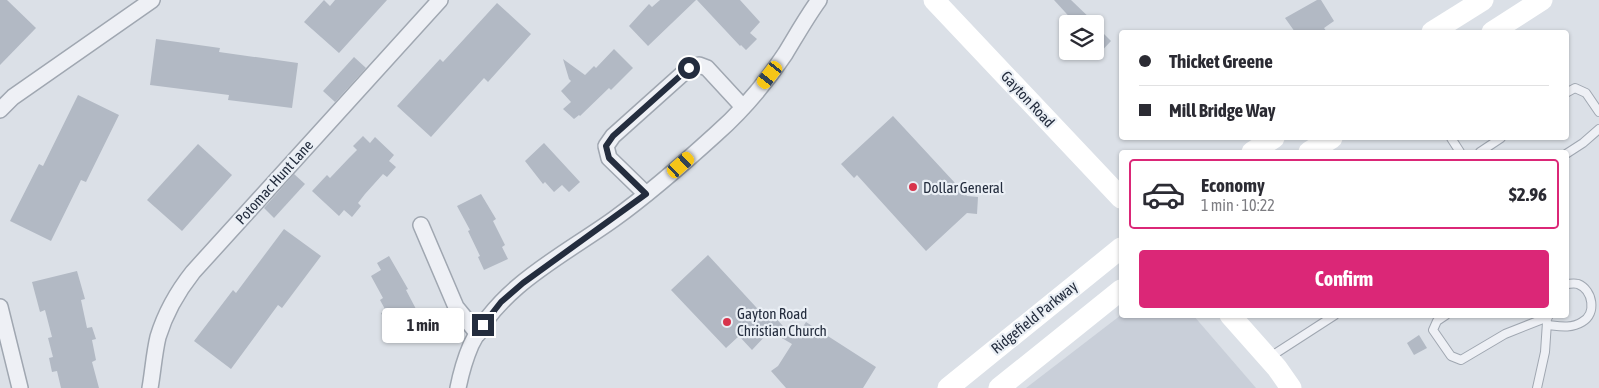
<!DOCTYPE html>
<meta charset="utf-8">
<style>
:root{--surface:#fff;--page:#f2f2f3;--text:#2b2b33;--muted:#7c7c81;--line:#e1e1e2;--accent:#db2777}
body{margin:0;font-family:"Asap Condensed",sans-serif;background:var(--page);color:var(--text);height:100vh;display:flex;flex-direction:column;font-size:19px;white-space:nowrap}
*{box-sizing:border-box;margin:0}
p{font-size:16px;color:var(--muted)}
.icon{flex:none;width:28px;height:28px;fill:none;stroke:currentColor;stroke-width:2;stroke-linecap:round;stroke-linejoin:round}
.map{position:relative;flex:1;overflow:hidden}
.side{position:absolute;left:1119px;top:150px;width:450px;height:168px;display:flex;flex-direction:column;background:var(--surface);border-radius:5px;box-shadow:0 1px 4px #0004}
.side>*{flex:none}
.hud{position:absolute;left:1119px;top:30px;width:450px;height:110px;border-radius:5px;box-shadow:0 1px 4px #0004;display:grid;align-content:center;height:110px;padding:0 20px;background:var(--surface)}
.buttons{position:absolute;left:1059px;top:15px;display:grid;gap:10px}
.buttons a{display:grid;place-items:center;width:45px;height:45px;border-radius:5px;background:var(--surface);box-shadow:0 1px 4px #0004;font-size:25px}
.end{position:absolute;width:22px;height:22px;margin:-11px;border:6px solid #242d3e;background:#fff;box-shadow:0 0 0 2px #fff}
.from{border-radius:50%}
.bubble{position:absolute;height:35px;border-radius:5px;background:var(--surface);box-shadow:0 1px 4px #0004;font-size:16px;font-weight:700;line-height:35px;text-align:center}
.car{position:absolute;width:15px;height:30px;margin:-15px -8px;border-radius:6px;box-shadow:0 0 4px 1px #0007;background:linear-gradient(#f5c518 24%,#345 0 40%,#f5c518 0 76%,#345 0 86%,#f5c518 0)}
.hud b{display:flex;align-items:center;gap:18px;height:48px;font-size:19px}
.hud b+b{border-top:1px solid var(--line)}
.hud i{width:12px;height:12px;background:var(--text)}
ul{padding:9px 0 0;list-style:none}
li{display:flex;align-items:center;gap:15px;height:70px;margin:0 10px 8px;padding:0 10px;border:2px solid transparent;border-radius:5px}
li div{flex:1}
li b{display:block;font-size:19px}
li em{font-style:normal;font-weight:700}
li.active{border-color:var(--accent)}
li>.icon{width:45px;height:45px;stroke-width:1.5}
.button{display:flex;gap:10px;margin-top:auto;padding:10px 20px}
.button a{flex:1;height:58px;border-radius:5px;background:var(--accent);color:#fff;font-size:20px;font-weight:700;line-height:58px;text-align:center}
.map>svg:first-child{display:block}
.built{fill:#c9cfd9}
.building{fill:#b2b9c4}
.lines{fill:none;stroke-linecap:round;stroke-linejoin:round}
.lane-casing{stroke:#a0a7b1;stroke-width:10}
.street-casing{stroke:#a0a7b1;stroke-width:18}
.lane{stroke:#eef0f5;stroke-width:8}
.street{stroke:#eef0f5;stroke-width:15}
.secondary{stroke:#fff;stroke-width:21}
.route{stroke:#242d3e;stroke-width:6}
.poi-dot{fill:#d8344c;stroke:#eaeff5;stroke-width:2}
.labels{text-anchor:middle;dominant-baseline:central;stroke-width:4.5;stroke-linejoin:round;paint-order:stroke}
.street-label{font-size:15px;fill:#242d3e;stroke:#eaeff5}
.poi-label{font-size:15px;fill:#242d3e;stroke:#eaeff5;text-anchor:start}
</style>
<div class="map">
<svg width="1599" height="388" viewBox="0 0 1599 388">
<rect width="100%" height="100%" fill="#dbe0e7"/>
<!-- built -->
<path class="built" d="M1121,315H1193L1256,388H1026Z"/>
<!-- building -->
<g class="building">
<path d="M0,0H7L36,28L0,65Z"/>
<path d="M324,0L330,6L335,0H387L339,53L304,22Z"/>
<path d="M660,0H696L648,46L629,26L649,4L652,7Z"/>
<path d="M697,0H740L760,22L750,33L757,39L746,50L741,45L740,46Z"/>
<path d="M1054,0H1071L1096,24H1076Z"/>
<path d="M1317,0H1321L1334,21L1324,28L1327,32H1295L1285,18Z"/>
<path d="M497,3L531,34L488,82L484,78L431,137L397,106L440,59L443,62Z"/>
<path d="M1095,25L1111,41L1095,58Z"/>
<path d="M156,39L220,48L219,52L298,63L292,108L228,100L229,95L150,85Z"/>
<path d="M614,49L633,68L611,90L609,88L580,116L579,115L574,119L563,109L571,102L561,91L571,81L569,79L563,59L585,75L594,66L596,68Z"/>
<path d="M354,57L366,68L335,102L323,91Z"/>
<path d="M78,95L119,115L86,182L81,180L51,241L10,221L39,164L43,166Z"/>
<path d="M893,116L967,196L978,197L977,214L967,213L926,251L857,175L854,178L841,164Z"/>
<path d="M363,136L370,143L375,137L394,155L389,161L396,167L387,177L383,174L365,194L358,203L361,206L352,217L344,210L339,216L312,191L327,175L330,178L349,158L357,150L353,146Z"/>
<path d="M544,143L580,182L569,192L562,185L554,192L545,182L543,184L525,161Z"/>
<path d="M198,144L232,175L182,231L147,200Z"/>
<path d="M294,174L305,184L274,218L264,208Z"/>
<path d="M481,194L496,219L493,221L505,245L502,247L508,259L484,270L478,257L480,256L468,231L470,230L457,206Z"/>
<path d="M284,229L321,256L282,308L278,305L231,369L194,341L233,290L236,293Z"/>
<path d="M708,255L766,318L771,313L795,339L806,322L876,367L863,388H786L771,371L778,366L792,344L770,331L752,350L739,336L726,348L671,290Z"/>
<path d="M389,256L408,289L406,290L426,328L423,330L425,334L411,342L406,333L392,339L384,324L386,323L381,313L386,311L380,300L383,298L371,276L381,270L377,263Z"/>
<path d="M77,271L85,299L81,300L87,328L92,327L96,339L92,340L96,360L92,362L99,388H61L57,371L52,372L49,358L53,357L48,338L52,337L45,310L40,312L32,282Z"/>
<path d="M1419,335L1427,348L1414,355L1407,343Z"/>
</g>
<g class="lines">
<!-- lane casing -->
<g class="lane-casing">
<g id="lane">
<path d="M1566,93L1575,88L1586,93L1599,112"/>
<path d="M1451,138L1460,152"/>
<path d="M1480,152L1501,138"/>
<path d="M1566,154L1583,143L1599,129"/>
<path d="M1446,315L1437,321L1433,330L1451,356L1461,360L1505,334L1548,317"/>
<path d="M1547,325C1558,326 1571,329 1582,322C1597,314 1593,290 1578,284C1574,283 1570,284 1566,284"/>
<path d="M1270,357L1335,315"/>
<path d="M1537,388L1545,352L1547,322"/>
</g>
</g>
<!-- street casing -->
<g class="street-casing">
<g id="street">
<path d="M0,110L13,97L152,0"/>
<path d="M646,194L609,158L606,146L613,136L689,68L699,65L707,68L743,107"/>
<path d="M421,225L456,307L478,334"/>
<path d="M0,307L20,388"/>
<path d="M150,388C153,371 154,354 158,337C165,314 178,291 193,272L440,0"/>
<path d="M458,388C461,373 465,359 471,345C499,286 564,255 614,219C650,193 683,164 716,134C742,111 765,84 785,54C796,36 806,18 819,0"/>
</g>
</g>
<!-- lane -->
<use href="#lane" class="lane"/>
<!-- street -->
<use href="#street" class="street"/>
<!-- secondary -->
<g class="secondary">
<path d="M934,0L1121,198"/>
<path d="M1432,32L1483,0"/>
<path d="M1492,32L1542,0"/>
<path d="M1252,152L1274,138"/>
<path d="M1309,152L1332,138"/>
<path d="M1230,315L1277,368L1291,388"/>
<path d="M948,388L1121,248"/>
<path d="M999,388L1121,290"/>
</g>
</g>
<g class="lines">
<!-- route -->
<path class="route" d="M483,325L501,302L523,283L646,194L609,158L606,146L613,136L689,68"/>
</g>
<!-- markers -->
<g class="poi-dot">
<circle cx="913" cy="187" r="5"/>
<circle cx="727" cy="322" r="5"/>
</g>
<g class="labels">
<!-- street labels -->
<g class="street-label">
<text transform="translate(1028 99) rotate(47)">Gayton Road</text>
<text transform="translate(274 182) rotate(-48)">Potomac Hunt Lane</text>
<text transform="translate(1034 317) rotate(-39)">Ridgefield Parkway</text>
</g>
<!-- poi labels -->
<g class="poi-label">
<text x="923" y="187">Dollar General</text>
<text x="737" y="313">Gayton Road<tspan x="737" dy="17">Christian Church</tspan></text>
</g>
</g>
</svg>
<div class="buttons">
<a><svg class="icon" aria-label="layers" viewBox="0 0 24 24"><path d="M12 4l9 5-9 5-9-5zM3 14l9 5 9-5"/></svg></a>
</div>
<i class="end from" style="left:689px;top:68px"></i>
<i class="end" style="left:483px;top:325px"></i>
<div class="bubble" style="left:382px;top:308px;width:82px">1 min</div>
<i class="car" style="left:770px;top:75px;rotate:218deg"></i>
<i class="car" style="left:681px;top:165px;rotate:48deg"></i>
<div class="hud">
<b><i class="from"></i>Thicket Greene</b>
<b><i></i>Mill Bridge Way</b>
</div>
<section class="side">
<ul>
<li class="active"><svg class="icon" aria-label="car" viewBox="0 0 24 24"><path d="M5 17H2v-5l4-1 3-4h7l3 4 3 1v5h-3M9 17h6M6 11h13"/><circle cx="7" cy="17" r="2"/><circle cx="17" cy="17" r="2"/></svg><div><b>Economy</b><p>1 min · 10:22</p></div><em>$2.96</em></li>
</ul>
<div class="button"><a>Confirm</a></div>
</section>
</div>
